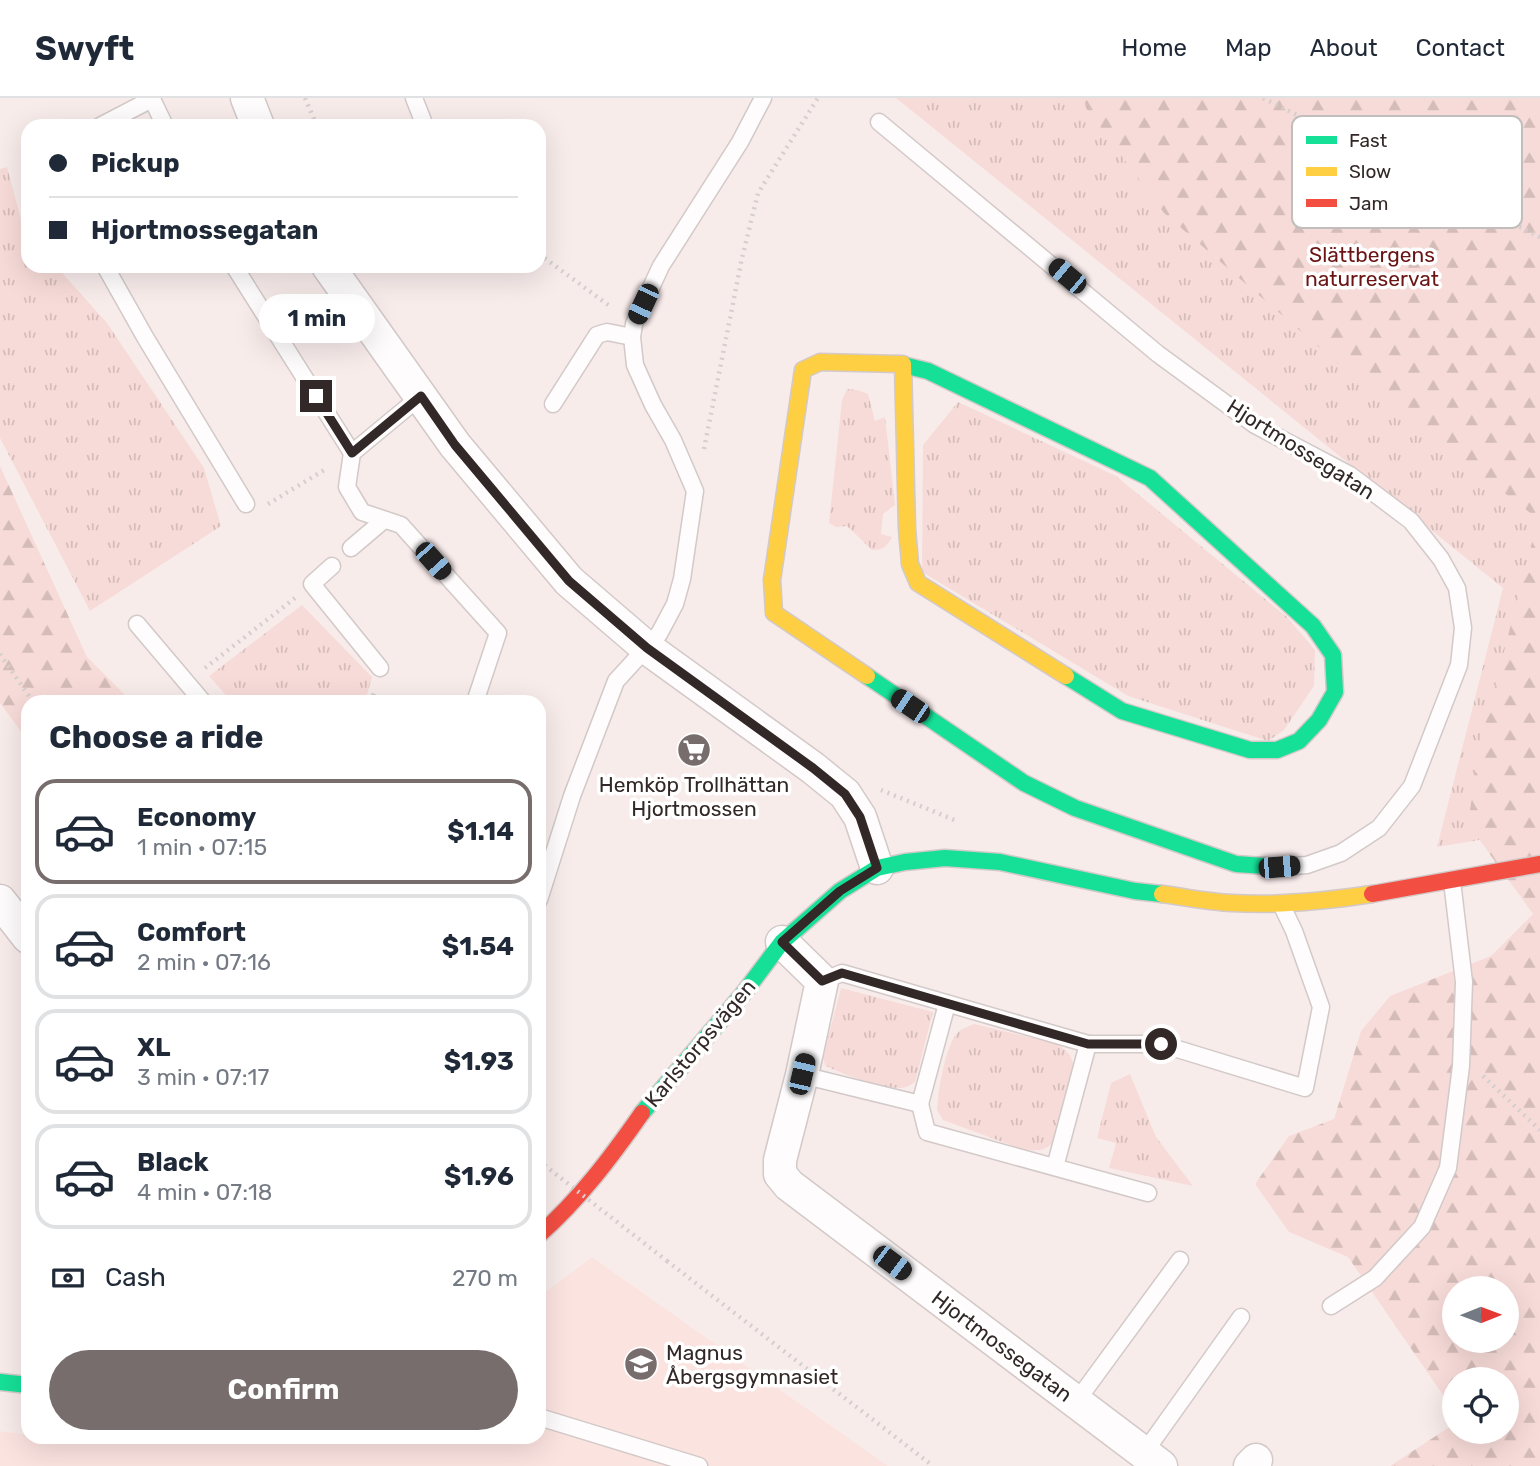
<!DOCTYPE html>
<meta charset="utf-8">
<style>
:root{--surface:#fff;--page:#f2f2f3;--text:#1f2937;--muted:#747a83;--line:#e0e1e3;--accent:#776d6c}
body{margin:0;font-family:Rubik,sans-serif;background:var(--page);color:var(--text);height:100vh;display:flex;flex-direction:column;font-size:26px;white-space:nowrap}
*{box-sizing:border-box;margin:0}
p{font-size:23px;color:var(--muted)}
.icon{flex:none;width:38px;height:38px;fill:none;stroke:currentColor;stroke-width:2;stroke-linecap:round;stroke-linejoin:round}
.map{position:relative;flex:1;overflow:hidden}
.details{position:absolute;left:21px;top:597px;width:525px;height:749px;display:flex;flex-direction:column;background:var(--surface);border-radius:21px;box-shadow:0 7px 28px #0002}
.details>*{flex:none}
.top-card{position:absolute;left:21px;top:21px;width:525px;height:154px;border-radius:21px;box-shadow:0 7px 28px #0002;display:grid;align-content:center;height:154px;padding:0 28px;background:var(--surface)}
.needle{width:46px;rotate:89deg}
.controls{position:absolute;left:1442px;top:1178px;display:grid;gap:14px}
.controls a{display:grid;place-items:center;width:77px;height:77px;border-radius:50%;background:var(--surface);box-shadow:0 7px 28px #0002;font-size:35px}
.end{position:absolute;width:32px;height:32px;margin:-16px;border:9px solid #322827;background:#fff;box-shadow:0 0 0 4px #fff}
.from{border-radius:50%}
.bubble{position:absolute;height:49px;border-radius:24px;background:var(--surface);box-shadow:0 7px 28px #0002;font-size:23px;font-weight:700;line-height:49px;text-align:center}
.car{position:absolute;width:21px;height:42px;margin:-21px -10px;border-radius:9px;box-shadow:0 0 5px 2px #0007;background:linear-gradient(#222 24%,#8ab4d8 0 40%,#222 0 76%,#8ab4d8 0 86%,#222 0)}
.top-card b{display:flex;align-items:center;gap:24px;height:66px;font-size:26px}
.top-card b+b{border-top:2px solid var(--line)}
.top-card i{width:18px;height:18px;background:var(--text)}
ul{padding:0;list-style:none}
li{display:flex;align-items:center;gap:21px;height:105px;margin:0 14px 10px;padding:0 14px;border:4px solid var(--line);border-radius:21px}
li div{flex:1}
li b{display:block;font-size:26px}
li em{font-style:normal;font-weight:700}
li.current{border-color:var(--accent)}
li>.icon{width:63px;height:63px;stroke-width:1.5}
h2{padding:0 28px;font-size:32px;line-height:84px}
.pay{display:flex;align-items:center;gap:18px;height:77px;padding:0 28px;font-size:26px}
.pay p{margin-inline-start:auto}
.primary-button{display:flex;gap:14px;margin-top:auto;padding:14px 28px}
.primary-button a{flex:1;height:80px;border-radius:42px;background:var(--accent);color:#fff;font-size:28px;font-weight:700;line-height:80px;text-align:center}
header{display:flex;align-items:center;gap:42px;box-sizing:border-box;height:98px;padding:0 35px;background:var(--surface);border-bottom:2px solid var(--line)}
header strong{font-size:33px}
nav{display:flex;gap:38px;margin-inline-start:auto;font-size:24px}
.map>svg:first-child{display:block}
.built{fill:#fbe3e0}
.grass{fill:url(#grass-tufts)}
.forest{fill:url(#forest-firs);fill-rule:evenodd}
.lines{fill:none;stroke-linecap:round;stroke-linejoin:round}
.lane-casing{stroke:#d2c9c8;stroke-width:19}
.street-casing{stroke:#d2c9c8;stroke-width:35}
.fast-casing{stroke:#d2c9c8;stroke-width:19}
.slow-casing{stroke:#d2c9c8;stroke-width:19}
.jam-casing{stroke:#d2c9c8;stroke-width:19}
.path{stroke:#d4cfce;stroke-width:4.5;stroke-dasharray:2 5;stroke-linecap:butt}
.lane{stroke:#fefcfc;stroke-width:16}
.street{stroke:#fefcfc;stroke-width:32}
.fast{stroke:#16e098;stroke-width:16}
.slow{stroke:#ffcf43;stroke-width:16}
.jam{stroke:#f24e42;stroke-width:16}
.path-bridge{stroke:#d4cfce;stroke-width:4.5;stroke-dasharray:2 5;stroke-linecap:butt}
.route{stroke:#322827;stroke-width:9}
.labels{text-anchor:middle;dominant-baseline:central;stroke-width:7;stroke-linejoin:round;paint-order:stroke}
.park-label{font-size:21px;fill:#6b1414;stroke:#fff}
.street-label{font-size:21px;fill:#322827;stroke:#fff}
.poi-label{font-size:21px;fill:#322827;stroke:#fff}
.key{fill:#fff;stroke:#c2bebe;stroke-width:2}
.key-label{font-size:19px;fill:#322827}
</style>
<header>
<strong>Swyft</strong>
<nav><a>Home</a><a>Map</a><a>About</a><a>Contact</a></nav>
</header>
<div class="map">
<svg width="1540" height="1368" viewBox="0 0 1540 1368">
<defs>
<pattern id="grass-tufts" width="24" height="20" patternUnits="userSpaceOnUse" patternTransform="scale(1.75)"><rect width="24" height="20" fill="#f7dbd8"/><path d="M3 7l-1-3M5 7V3M7 7l1-3M15 17l-1-3M17 17v-4M19 17l1-3" fill="none" stroke="#d4bcb9"/></pattern>
<pattern id="forest-firs" width="22" height="20" patternUnits="userSpaceOnUse" patternTransform="scale(1.75)"><rect width="22" height="20" fill="#f7dbd8"/><path d="M5 1l3.5 6h-7zM16 11l3.5 6h-7z" fill="#d4bcb9"/></pattern>
</defs>
<rect width="100%" height="100%" fill="#f8eceb"/>
<!-- built -->
<path class="built" d="M592,1159L888,1368H0V1333L28,1337V1339L127,1342L146,1339H539V1199Z"/>
<!-- grass -->
<g class="grass">
<path d="M896,0H1540V732L1437,749L1503,490Z"/>
<path d="M7,69L24,133L28,138V168H56L107,225L204,370L221,428L90,513L0,340V71Z"/>
<path d="M847,291L858,292L868,296L875,323L885,319L895,407L883,416L881,436L892,439C887,449 883,452 872,452L847,428L836,429L829,425L842,302Z"/>
<path d="M958,304L1116,378L1287,519L1315,552L1314,588L1284,632L1268,643L1128,598L922,474L923,347Z"/>
<path d="M302,507L372,579L365,604H232L209,578Z"/>
<path d="M841,890L933,914L915,984C910,987 906,990 900,990C886,991 837,975 825,967L823,959Z"/>
<path d="M974,926L1058,946L1070,957L1074,968L1056,1040C1048,1053 1039,1053 1024,1052L943,1022L937,1012C938,993 945,946 959,933C963,930 970,928 974,926Z"/>
<path d="M1130,976L1156,1039L1193,1088L1109,1070L1116,1045L1097,1040L1111,985Z"/>
</g>
<!-- forest -->
<g class="forest">
<path d="M1084,0H1540V1368H1390L1454,1326V1334H1507V1281H1454V1313L1348,1159L1289,1134L1255,1086L1289,1038L1334,1021L1361,933L1390,898L1491,858L1533,816L1468,726L1479,651L1538,421L1336,264L1164,115L1086,10ZM1454,1190H1507V1242H1454Z"/>
<path d="M0,368L87,559L132,604H28V643L0,605Z"/>
</g>
<g class="lines">
<!-- lane casing -->
<g class="lane-casing">
<g id="lane">
<path d="M414,0L425,28"/>
<path d="M879,24L1158,256L1255,327L1350,377L1411,423L1441,461L1457,490L1463,530L1459,567L1412,688L1379,730L1341,755L1307,767L1279,769"/>
<path d="M100,28L152,1L165,28"/>
<path d="M105,168L145,239L246,406"/>
<path d="M234,168L352,355L421,298"/>
<path d="M553,306L597,237L607,234L632,239"/>
<path d="M352,355L347,389L362,414L401,427L498,535L475,604"/>
<path d="M351,450L384,422"/>
<path d="M332,468L312,486L380,570"/>
<path d="M137,526L203,604"/>
<path d="M539,802L572,698L616,583L659,536L675,506L682,481L695,393L673,342L653,307L635,267L632,239L634,226L661,168L740,44L763,0"/>
<path d="M822,883L842,875L1088,946H1161L1305,990L1321,909L1294,833L1281,806"/>
<path d="M802,977L920,1006L927,1034L1148,1095"/>
<path d="M920,1006L947,906"/>
<path d="M1055,1069L1088,946"/>
<path d="M1331,1208L1375,1180L1422,1129L1448,1070L1461,968L1464,884L1452,783"/>
<path d="M1076,1304L1180,1162"/>
<path d="M539,1319L699,1368"/>
<path d="M1144,1355L1241,1219"/>
</g>
</g>
<!-- street casing -->
<g class="street-casing">
<g id="street">
<path d="M247,0L258,28"/>
<path d="M328,168L455,347L569,483L647,550L813,670L845,696L860,719L877,770"/>
<path d="M0,803L28,839"/>
<path d="M782,844L822,883L802,977L780,1062V1076L789,1087L1161,1368"/>
<path d="M1250,1368L1256,1362"/>
</g>
</g>
<!-- fast casing -->
<g class="fast-casing">
<g id="fast">
<path d="M899,266L928,273L1150,380L1313,528L1333,557L1335,594L1319,622L1299,643L1277,652H1250L1122,613L1066,578"/>
<path d="M867,578L1024,685L1075,710L1236,766L1279,769"/>
<path d="M642,1015L743,896L782,844L840,793L877,770L905,764L945,760L1000,764L1135,793L1162,796"/>
<path d="M0,1284L28,1287"/>
</g>
</g>
<!-- slow casing -->
<g class="slow-casing">
<g id="slow">
<path d="M903,266L907,431L910,466L918,485L1066,578"/>
<path d="M867,578L774,515L772,482L803,272L820,264L899,266"/>
<path d="M1162,796C1185,799 1209,804 1232,805C1279,808 1326,803 1372,796"/>
</g>
</g>
<!-- jam casing -->
<g class="jam-casing">
<g id="jam">
<path d="M1372,796L1540,766"/>
<path d="M539,1137C579,1102 612,1058 642,1015"/>
</g>
</g>
<!-- path -->
<g class="path">
<path d="M305,0L317,28"/>
<path d="M1263,0L1540,139"/>
<path d="M539,156L611,209"/>
<path d="M704,351L742,160L758,95L818,0"/>
<path d="M268,406L326,371"/>
<path d="M0,556L33,604"/>
<path d="M205,570L295,500"/>
<path d="M371,604L375,592"/>
<path d="M881,692L957,723"/>
<path d="M1483,978L1540,1032"/>
<path d="M667,1163L933,1368"/>
</g>
<!-- lane -->
<use href="#lane" class="lane"/>
<!-- street -->
<use href="#street" class="street"/>
<!-- fast -->
<use href="#fast" class="fast"/>
<!-- slow -->
<use href="#slow" class="slow"/>
<!-- jam -->
<use href="#jam" class="jam"/>
<!-- path-bridge -->
<path class="path-bridge" d="M539,1063L667,1163"/>
</g>
<g class="lines">
<!-- route -->
<path class="route" d="M316,298L352,355L421,298L455,347L569,483L647,550L813,670L845,696L860,719L877,770L840,793L782,844L822,883L842,875L1088,946H1161"/>
</g>
<!-- icons -->
<defs>
<g id="supermarket-disc" transform="scale(1.75)"><circle r="9.5" fill="#776d6c" stroke="#fff"/><path d="M-6-5.5h2.5l.6 2H6L4.5 2H-2.5L-4.4-4H-6ZM-1.5 3.2a1.3 1.3 0 1 0 .1 0ZM3 3.2a1.3 1.3 0 1 0 .1 0Z" fill="#fff"/></g>
<g id="school-disc" transform="scale(1.75)"><circle r="9.5" fill="#776d6c" stroke="#fff"/><path d="M0-5L7-2L0 1L-7-2ZM-4 1L0 2.5L4 1V4Q0 6-4 4Z" fill="#fff"/></g>
</defs>
<g fill-rule="evenodd">
<use href="#supermarket-disc" x="694" y="652"/>
<use href="#school-disc" x="641" y="1266"/>
</g>
<g class="labels">
<!-- park labels -->
<g class="park-label">
<text x="1372" y="156">Slättbergens<tspan x="1372" dy="24">naturreservat</tspan></text>
</g>
<!-- street labels -->
<g class="street-label">
<text transform="translate(1301 351) rotate(32)">Hjortmossegatan</text>
<text transform="translate(700 945) rotate(-50)">Karlstorpsvägen</text>
<text transform="translate(1002 1248) rotate(37)">Hjortmossegatan</text>
</g>
<!-- poi labels -->
<g class="poi-label">
<text x="694" y="686">Hemköp Trollhättan<tspan x="694" dy="24">Hjortmossen</tspan></text>
<text x="666" y="1254" text-anchor="start">Magnus<tspan x="666" dy="24">Åbergsgymnasiet</tspan></text>
</g>
</g>
<!-- legend -->
<rect x="1292" y="18" width="230" height="112" rx="10" class="key"/>
<rect x="1306" y="38" width="31" height="8" fill="#16e098"/>
<rect x="1306" y="69" width="31" height="9" fill="#ffcf43"/>
<rect x="1306" y="101" width="31" height="8" fill="#f24e42"/>
<g class="key-label">
<text x="1349" y="49">Fast</text>
<text x="1349" y="80">Slow</text>
<text x="1349" y="112">Jam</text>
</g>
</svg>
<div class="controls">
<a><svg class="needle" viewBox="-14 -14 28 28"><path d="M0-13l5 13h-10z" fill="#e53935"/><path d="M0 13l5-13h-10z" fill="#747a83"/></svg></a>
<a><svg class="icon" aria-label="locate" viewBox="0 0 24 24"><circle cx="12" cy="12" r="6"/><path d="M12 2v4M12 18v4M2 12h4M18 12h4"/></svg></a>
</div>
<i class="end from" style="left:1161px;top:946px"></i>
<i class="end" style="left:316px;top:298px"></i>
<div class="bubble" style="left:259px;top:196px;width:116px">1 min</div>
<i class="car" style="left:1067px;top:178px;rotate:310deg"></i>
<i class="car" style="left:643px;top:206px;rotate:205deg"></i>
<i class="car" style="left:433px;top:463px;rotate:138deg"></i>
<i class="car" style="left:910px;top:608px;rotate:304deg"></i>
<i class="car" style="left:1279px;top:769px;rotate:85deg"></i>
<i class="car" style="left:802px;top:976px;rotate:13deg"></i>
<i class="car" style="left:892px;top:1165px;rotate:127deg"></i>
<div class="top-card">
<b><i class="from"></i>Pickup</b>
<b><i></i>Hjortmossegatan</b>
</div>
<section class="details">
<h2>Choose a ride</h2>
<ul>
<li class="current"><svg class="icon" aria-label="car" viewBox="0 0 24 24"><path d="M5 17H2v-5l4-1 3-4h7l3 4 3 1v5h-3M9 17h6M6 11h13"/><circle cx="7" cy="17" r="2"/><circle cx="17" cy="17" r="2"/></svg><div><b>Economy</b><p>1 min · 07:15</p></div><em>$1.14</em></li>
<li><svg class="icon" aria-label="car" viewBox="0 0 24 24"><path d="M5 17H2v-5l4-1 3-4h7l3 4 3 1v5h-3M9 17h6M6 11h13"/><circle cx="7" cy="17" r="2"/><circle cx="17" cy="17" r="2"/></svg><div><b>Comfort</b><p>2 min · 07:16</p></div><em>$1.54</em></li>
<li><svg class="icon" aria-label="car" viewBox="0 0 24 24"><path d="M5 17H2v-5l4-1 3-4h7l3 4 3 1v5h-3M9 17h6M6 11h13"/><circle cx="7" cy="17" r="2"/><circle cx="17" cy="17" r="2"/></svg><div><b>XL</b><p>3 min · 07:17</p></div><em>$1.93</em></li>
<li><svg class="icon" aria-label="car" viewBox="0 0 24 24"><path d="M5 17H2v-5l4-1 3-4h7l3 4 3 1v5h-3M9 17h6M6 11h13"/><circle cx="7" cy="17" r="2"/><circle cx="17" cy="17" r="2"/></svg><div><b>Black</b><p>4 min · 07:18</p></div><em>$1.96</em></li>
</ul>
<div class="pay"><svg class="icon" aria-label="cash" viewBox="0 0 24 24"><path d="M3 7h18v10H3z"/><circle cx="12" cy="12" r="2"/></svg>Cash<p>270 m</p></div>
<div class="primary-button"><a>Confirm</a></div>
</section>
</div>
